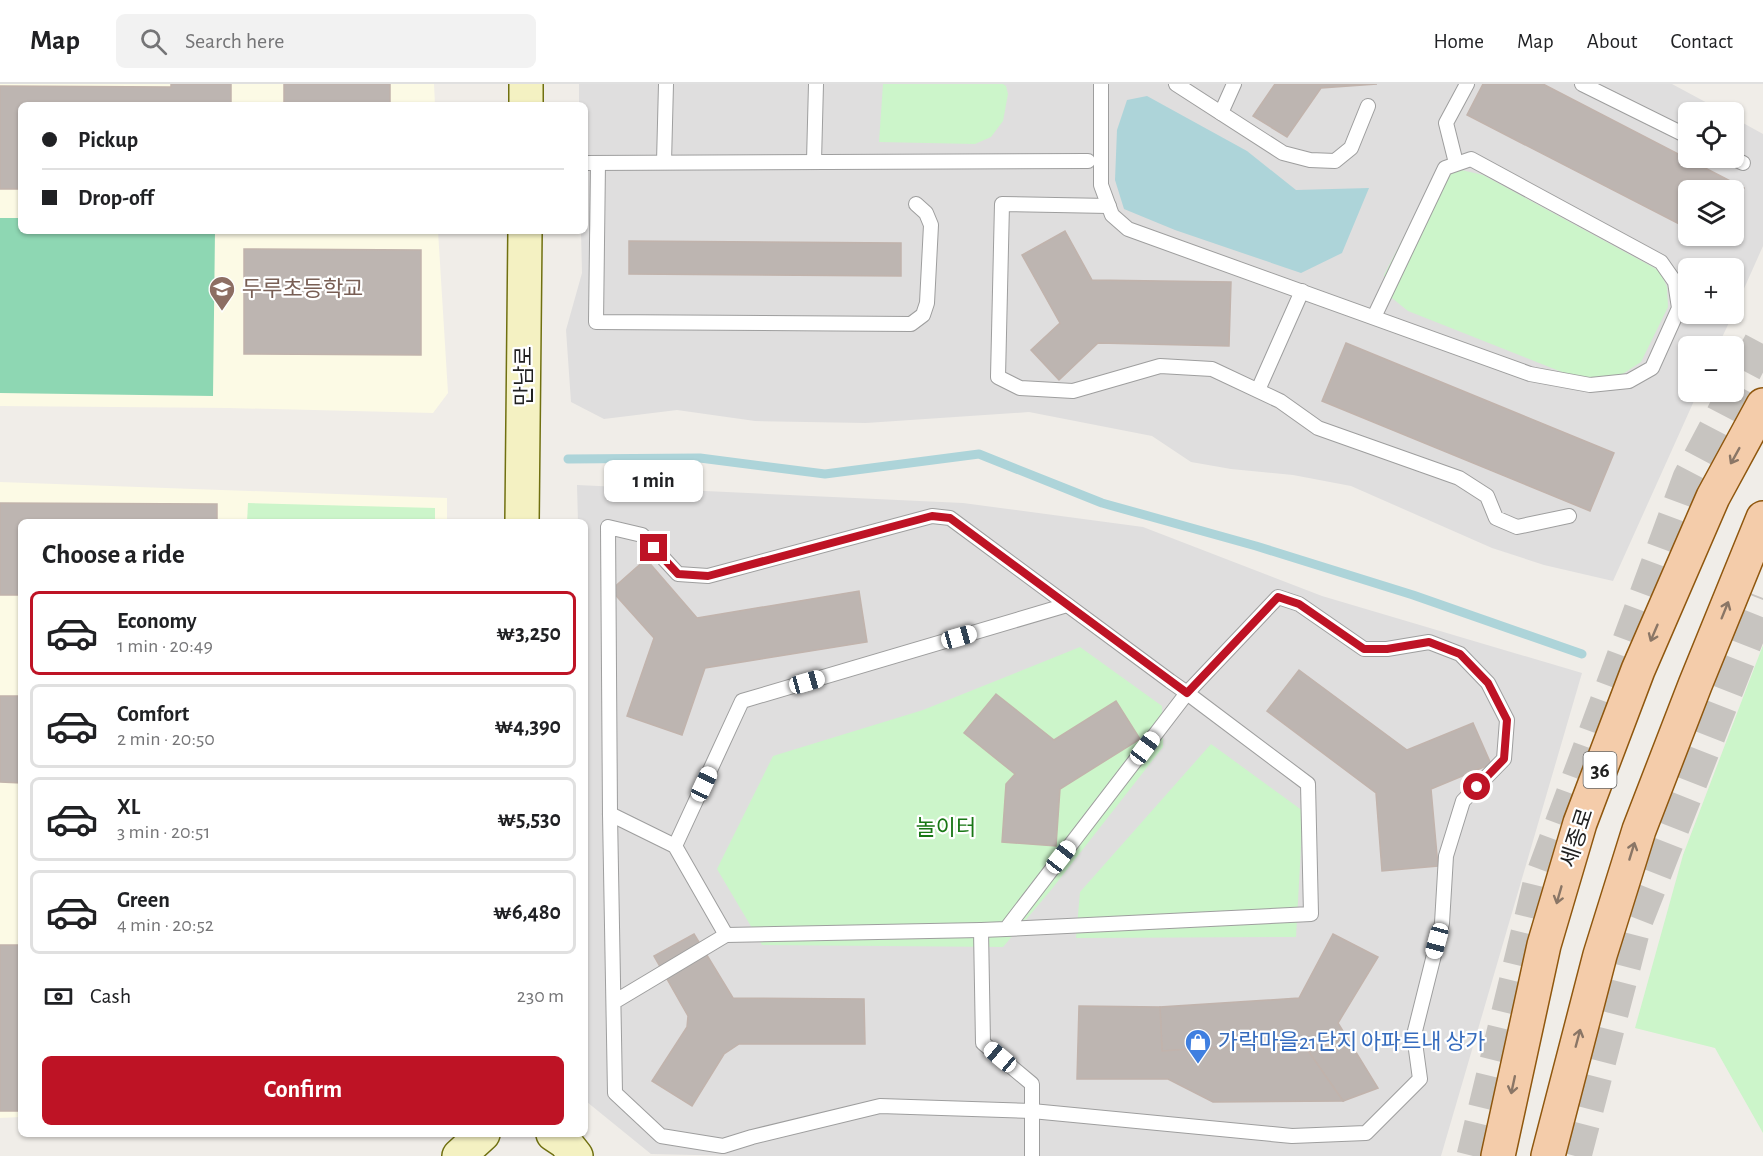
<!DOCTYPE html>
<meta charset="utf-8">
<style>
:root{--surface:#fff;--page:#f2f2f2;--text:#202124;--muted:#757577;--line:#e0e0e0;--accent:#be1325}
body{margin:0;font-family:"Alegreya Sans","Noto Sans KR",sans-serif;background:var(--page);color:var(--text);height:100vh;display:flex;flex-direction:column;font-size:22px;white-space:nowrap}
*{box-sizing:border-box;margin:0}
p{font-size:20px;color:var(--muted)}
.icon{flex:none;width:33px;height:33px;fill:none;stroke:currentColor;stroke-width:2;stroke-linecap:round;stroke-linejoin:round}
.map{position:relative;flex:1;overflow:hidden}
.panel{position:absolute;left:18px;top:435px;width:570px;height:618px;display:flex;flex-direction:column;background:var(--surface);border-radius:9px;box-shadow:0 2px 4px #0004}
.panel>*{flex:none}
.banner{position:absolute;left:18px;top:18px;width:570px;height:132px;border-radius:9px;box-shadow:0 2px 4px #0004;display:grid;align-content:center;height:132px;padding:0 24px;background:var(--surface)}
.tools{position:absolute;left:1678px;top:18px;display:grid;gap:12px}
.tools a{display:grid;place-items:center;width:66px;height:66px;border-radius:9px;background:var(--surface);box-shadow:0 2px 4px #0004;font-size:30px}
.end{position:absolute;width:27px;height:27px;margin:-14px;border:8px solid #be1325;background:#fff;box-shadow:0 0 0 3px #fff}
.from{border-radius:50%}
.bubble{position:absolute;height:42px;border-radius:9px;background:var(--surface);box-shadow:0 2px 4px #0004;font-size:20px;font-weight:700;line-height:42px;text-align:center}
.car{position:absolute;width:18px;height:36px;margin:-18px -9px;border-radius:8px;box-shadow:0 0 4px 2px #0007;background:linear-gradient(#fff 24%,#345 0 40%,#fff 0 76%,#345 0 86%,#fff 0)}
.banner b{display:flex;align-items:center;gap:21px;height:57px;font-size:22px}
.banner b+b{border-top:2px solid var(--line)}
.banner i{width:15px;height:15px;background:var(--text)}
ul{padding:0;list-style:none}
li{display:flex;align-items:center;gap:18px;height:84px;margin:0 12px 9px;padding:0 12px;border:3px solid var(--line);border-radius:9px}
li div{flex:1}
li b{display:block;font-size:22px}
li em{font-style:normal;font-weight:700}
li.current{border-color:var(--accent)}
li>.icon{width:54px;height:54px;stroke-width:1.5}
h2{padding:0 24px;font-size:27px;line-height:72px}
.pay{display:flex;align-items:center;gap:15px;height:66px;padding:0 24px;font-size:22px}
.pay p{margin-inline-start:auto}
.button{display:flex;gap:12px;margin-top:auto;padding:12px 24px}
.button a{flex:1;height:69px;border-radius:9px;background:var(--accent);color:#fff;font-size:24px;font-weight:700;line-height:69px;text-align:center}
header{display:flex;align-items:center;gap:36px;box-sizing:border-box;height:84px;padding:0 30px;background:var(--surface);border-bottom:2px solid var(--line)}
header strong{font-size:28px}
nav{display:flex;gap:33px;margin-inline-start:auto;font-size:21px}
.search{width:420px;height:54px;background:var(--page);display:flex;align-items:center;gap:15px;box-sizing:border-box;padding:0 21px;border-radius:9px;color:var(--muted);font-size:22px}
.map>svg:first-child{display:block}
.residential{fill:#dfdede;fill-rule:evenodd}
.education{fill:#fcfae5}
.park{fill:#ccf5ca}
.pitch{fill:#8ed7b3}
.water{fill:#add4d9}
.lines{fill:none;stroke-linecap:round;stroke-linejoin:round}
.stream{stroke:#add4d9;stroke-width:9}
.building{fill:#bdb5b1;stroke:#c1b3ac;stroke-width:1.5}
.highway-tunnel{stroke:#c7c4c0;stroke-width:33;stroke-dasharray:33 16;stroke-linecap:butt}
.lane-casing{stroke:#9e9e9e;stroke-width:16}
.secondary-casing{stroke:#707010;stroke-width:36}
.primary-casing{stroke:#8f570e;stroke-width:36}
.lane{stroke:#fff;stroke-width:14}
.secondary{stroke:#f4f1c2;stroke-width:33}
.primary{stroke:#f4ccaa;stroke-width:33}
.oneway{stroke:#8a7666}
.route{stroke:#be1325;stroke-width:8}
.labels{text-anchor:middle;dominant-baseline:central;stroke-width:4.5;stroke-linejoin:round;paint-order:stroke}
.shield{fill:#fff;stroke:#646464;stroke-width:1.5}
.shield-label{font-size:21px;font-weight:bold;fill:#212121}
.education-label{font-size:22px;fill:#785e54;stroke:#fff;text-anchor:start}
.street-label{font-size:22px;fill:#212121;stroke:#fff}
.park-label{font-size:22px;fill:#197716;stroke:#fff}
.shop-label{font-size:22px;fill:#366cbe;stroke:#fff;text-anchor:start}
</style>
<header>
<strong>Map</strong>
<div class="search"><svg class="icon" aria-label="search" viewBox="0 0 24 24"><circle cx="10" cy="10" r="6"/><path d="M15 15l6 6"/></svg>Search here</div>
<nav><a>Home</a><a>Map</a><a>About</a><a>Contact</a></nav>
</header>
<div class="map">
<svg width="1763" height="1072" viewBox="0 0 1763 1072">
<rect width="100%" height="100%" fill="#f0ede8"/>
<!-- residential -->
<g class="residential">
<path d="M579,0H1672L1724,28H1689V74H1734V34L1763,50V162L1734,227V184H1689V230H1733L1718,262H1689V308H1698L1613,497L1544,481L1492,464L1351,402L1293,391L1231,385L1191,378L1152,352L1029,328L866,339L755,337L677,326L604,335L571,318L566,246L582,189L581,147H585V21H579ZM1689,106H1734V152H1689Z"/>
<path d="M577,401L963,419L1143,443L1322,512L1582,589L1441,1072H738L651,1070L587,1018L585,880V438H578Z"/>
</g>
<!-- education -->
<g class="education">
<path d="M0,0H434L435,21H21V147H438L448,309L433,329L229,324L0,322Z"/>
<path d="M0,398L447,414V438H21V1033L0,1034Z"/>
</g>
<!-- park -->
<g class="park">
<path d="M883,0H1003L1006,2L1008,10L1003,37L991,53L975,60L879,58Z"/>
<path d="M1457,85L1483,91L1660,187L1667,203L1668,223L1641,278L1618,293L1582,296L1408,227L1387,210L1384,191L1426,110L1443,92Z"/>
<path d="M248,419L435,424V438H247Z"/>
<path d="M1763,561V1049L1715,964L1635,944L1683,771Z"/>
<path d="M1080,563L1162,622L1163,663L1051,806L1003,863L762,861L717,785L773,672L923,626Z"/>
<path d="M1211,660L1303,727L1296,853L1076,854L1080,808Z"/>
</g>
<!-- pitch -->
<path class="pitch" d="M0,134H21V147H215L213,312L0,309Z"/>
<!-- water -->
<path class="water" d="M1147,12L1247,67L1296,106L1369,104L1342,169L1301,189L1175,146L1124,125L1115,96L1117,46L1127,16Z"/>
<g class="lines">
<!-- stream -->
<path class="stream" d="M568,375L700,374L825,390L979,370L1102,419L1256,462L1413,511L1582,570"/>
</g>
<!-- building -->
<g class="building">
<path d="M171,0H231V21H21V105H0V2L171,3Z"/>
<rect x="284" y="0" width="106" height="21"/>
<path d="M1275,0H1377L1321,4L1287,53L1253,32Z"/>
<path d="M1483,0H1543L1744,104L1734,122V106H1689V145L1467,31Z"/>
<path d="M1065,147L1092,196L1231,198L1229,262L1098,259L1059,296L1031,266L1060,239L1022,171Z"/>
<path d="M1702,152H1719L1715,159Z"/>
<path d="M629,157L901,159V192L629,190Z"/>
<path d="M244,165L421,166V271L244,270Z"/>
<path d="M1346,259L1614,369L1590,427L1322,317Z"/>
<path d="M0,419L217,420V438H21V511H0Z"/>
<path d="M646,475L697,534L859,507L867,558L705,584L682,651L627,632L654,554L611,506Z"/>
<path d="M1299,586L1407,666L1473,639L1491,680L1431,705L1438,782L1382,787L1376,709L1267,627Z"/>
<path d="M996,610L1054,656L1116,617L1140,655L1060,705L1056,762L1002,758L1006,700L1015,690L964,649Z"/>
<path d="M0,612H21V699L0,698Z"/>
<path d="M694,850L733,914L864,915L865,960H739L724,970L692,1022L652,997L687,943L688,932L654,872Z"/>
<path d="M1333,850L1378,873L1338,939L1378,1004L1343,1017L1302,958L1162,967L1160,923L1299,914Z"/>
<rect x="0" y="861" width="21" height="166"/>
<path d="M1079,922L1160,923L1162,967L1302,958L1343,1017L1213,1018L1168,995H1077Z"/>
</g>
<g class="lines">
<!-- highway-tunnel -->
<g class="highway-tunnel">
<path d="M1473,1072L1539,800L1689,394L1763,253"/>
<path d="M1575,1072L1635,841L1763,514"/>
</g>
<!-- lane casing -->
<g class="lane-casing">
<g id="lane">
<path d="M1101,0V101L1112,131L1128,145L1530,290L1590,301L1629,297L1652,284L1679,224L1675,198L1661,178L1471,75L1445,84L1374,233"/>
<path d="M1176,0L1283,69L1310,76L1335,77L1351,64L1368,22"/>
<path d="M1582,0L1689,53"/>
<path d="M1221,29L1234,0"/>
<path d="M1732,74L1743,79"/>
<path d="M814,77L816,0"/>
<path d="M664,78L666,0"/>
<path d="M585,79L1088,77"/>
<path d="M598,79L596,238L911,240L923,231L927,219L931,141L926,129L916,120"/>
<path d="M1456,79L1446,39L1467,0"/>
<path d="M1109,122L1002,120L998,293L1020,304L1073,307L1160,282L1212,285L1280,317L1318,344L1459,394L1487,412L1496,434L1517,443L1569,432"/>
<path d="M1258,306L1302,207"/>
<path d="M610,730L675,762L726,851"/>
<path d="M675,762L742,617L1067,521"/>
<path d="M981,846L983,959L1032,1000V1072"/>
<path d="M614,918L726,851L981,846L1006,845L1311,830L1308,700L1187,609L1170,597L950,434L932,432L708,492L678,490L642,451L608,443L610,730L615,1009L661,1052L723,1062L752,1053L880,1022L1032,1027L1292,1052L1366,1049L1420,995L1414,951L1442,839L1446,772L1463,717L1504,675L1507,636L1488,599L1460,570L1429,558L1387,565H1364L1299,520L1278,513L1187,609L1006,845"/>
</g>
</g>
<!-- secondary casing -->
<g class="secondary-casing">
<g id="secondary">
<path d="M526,21V0"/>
<path d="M522,438L525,147"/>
<path d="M553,1050L565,1058L576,1072"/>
<path d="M459,1072L483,1050"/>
</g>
</g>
<!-- primary casing -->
<g class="primary-casing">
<g id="primary">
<path d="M1498,1072L1544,861L1580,739L1638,586L1713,413L1763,321"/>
<path d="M1548,1072L1600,871L1639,746L1695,601L1763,434"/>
</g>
</g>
<!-- lane -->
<use href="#lane" class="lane"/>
<!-- secondary -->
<use href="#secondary" class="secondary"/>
<!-- primary -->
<use href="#primary" class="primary"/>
</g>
<!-- one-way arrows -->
<defs><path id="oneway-shaft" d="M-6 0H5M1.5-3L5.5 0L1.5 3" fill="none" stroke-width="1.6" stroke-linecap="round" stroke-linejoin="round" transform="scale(1.5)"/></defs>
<g class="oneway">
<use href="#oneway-shaft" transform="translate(1735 372) rotate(119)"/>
<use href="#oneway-shaft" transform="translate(1725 526) rotate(-68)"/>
<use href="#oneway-shaft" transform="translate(1654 549) rotate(113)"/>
<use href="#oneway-shaft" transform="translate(1632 767) rotate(-73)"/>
<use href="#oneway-shaft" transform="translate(1559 811) rotate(106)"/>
<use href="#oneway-shaft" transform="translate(1578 954) rotate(-75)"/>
<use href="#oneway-shaft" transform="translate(1513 1001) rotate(102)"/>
</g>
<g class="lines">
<!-- route -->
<path class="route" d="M654,464L678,490L708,492L932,432L950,434L1187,609L1278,513L1299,520L1364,565H1387L1429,558L1460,570L1488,599L1507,636L1504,675L1477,703"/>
</g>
<!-- icons -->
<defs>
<g id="school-pin" transform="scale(1.35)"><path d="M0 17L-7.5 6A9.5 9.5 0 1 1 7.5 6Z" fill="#8d6e63" stroke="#fff"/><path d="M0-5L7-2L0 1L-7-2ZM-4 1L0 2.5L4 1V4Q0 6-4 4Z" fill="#fff"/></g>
<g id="shop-pin" transform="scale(1.35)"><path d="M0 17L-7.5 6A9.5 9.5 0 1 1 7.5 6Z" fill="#3f7fe0" stroke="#fff"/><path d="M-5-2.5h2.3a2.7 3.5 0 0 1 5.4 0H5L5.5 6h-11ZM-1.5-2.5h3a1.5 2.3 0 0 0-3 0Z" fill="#fff"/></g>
</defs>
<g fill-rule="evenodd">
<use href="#school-pin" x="222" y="205"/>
<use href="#shop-pin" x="1198" y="958"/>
</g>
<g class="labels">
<!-- shield labels -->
<rect class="shield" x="1583.5" y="668" width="33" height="36" rx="4.5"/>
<g class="shield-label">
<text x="1600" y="686">36</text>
</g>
<!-- education labels -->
<g class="education-label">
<text x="242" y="205">두루초등학교</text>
</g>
<!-- street labels -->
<g class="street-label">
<text transform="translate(524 292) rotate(-90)">만남로</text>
<text transform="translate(1577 754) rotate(-72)">세종로</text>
</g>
<!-- park labels -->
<g class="park-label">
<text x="946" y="744">놀이터</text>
</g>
<!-- shop labels -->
<g class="shop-label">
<text x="1218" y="958">가락마을21단지 아파트내 상가</text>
</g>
</g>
</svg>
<div class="tools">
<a><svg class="icon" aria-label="locate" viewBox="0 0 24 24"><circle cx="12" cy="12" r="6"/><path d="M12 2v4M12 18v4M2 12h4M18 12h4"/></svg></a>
<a><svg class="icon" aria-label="layers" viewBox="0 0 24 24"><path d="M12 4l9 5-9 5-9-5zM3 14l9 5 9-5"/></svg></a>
<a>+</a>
<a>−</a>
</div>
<i class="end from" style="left:1477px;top:703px"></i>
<i class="end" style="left:654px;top:464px"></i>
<div class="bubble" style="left:604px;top:376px;width:99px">1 min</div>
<i class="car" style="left:959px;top:553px;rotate:74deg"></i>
<i class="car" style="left:807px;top:598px;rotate:74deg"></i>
<i class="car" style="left:1145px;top:664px;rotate:37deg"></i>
<i class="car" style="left:704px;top:700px;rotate:25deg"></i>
<i class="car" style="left:1061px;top:773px;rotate:38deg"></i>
<i class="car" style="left:1437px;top:857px;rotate:195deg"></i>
<i class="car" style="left:1000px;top:973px;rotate:310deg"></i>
<div class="banner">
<b><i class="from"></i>Pickup</b>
<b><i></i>Drop-off</b>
</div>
<section class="panel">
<h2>Choose a ride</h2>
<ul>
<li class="current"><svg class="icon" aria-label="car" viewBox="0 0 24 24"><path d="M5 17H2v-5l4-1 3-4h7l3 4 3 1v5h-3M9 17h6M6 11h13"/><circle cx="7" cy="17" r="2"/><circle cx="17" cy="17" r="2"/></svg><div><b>Economy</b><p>1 min · 20:49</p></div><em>₩3,250</em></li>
<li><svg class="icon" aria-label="car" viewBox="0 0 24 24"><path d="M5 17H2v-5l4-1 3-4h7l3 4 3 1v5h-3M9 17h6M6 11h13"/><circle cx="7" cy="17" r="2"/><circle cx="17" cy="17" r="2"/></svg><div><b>Comfort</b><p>2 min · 20:50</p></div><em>₩4,390</em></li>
<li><svg class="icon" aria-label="car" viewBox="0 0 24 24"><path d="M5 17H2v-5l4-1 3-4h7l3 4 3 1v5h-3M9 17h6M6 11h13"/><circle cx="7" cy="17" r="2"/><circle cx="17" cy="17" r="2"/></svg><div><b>XL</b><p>3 min · 20:51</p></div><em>₩5,530</em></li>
<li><svg class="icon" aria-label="car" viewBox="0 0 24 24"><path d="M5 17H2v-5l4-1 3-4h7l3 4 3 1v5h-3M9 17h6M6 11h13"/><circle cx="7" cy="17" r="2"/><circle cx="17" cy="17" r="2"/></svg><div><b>Green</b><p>4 min · 20:52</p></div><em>₩6,480</em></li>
</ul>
<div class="pay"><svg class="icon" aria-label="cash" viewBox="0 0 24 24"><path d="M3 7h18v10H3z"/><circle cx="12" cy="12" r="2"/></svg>Cash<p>230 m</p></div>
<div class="button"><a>Confirm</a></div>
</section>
</div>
